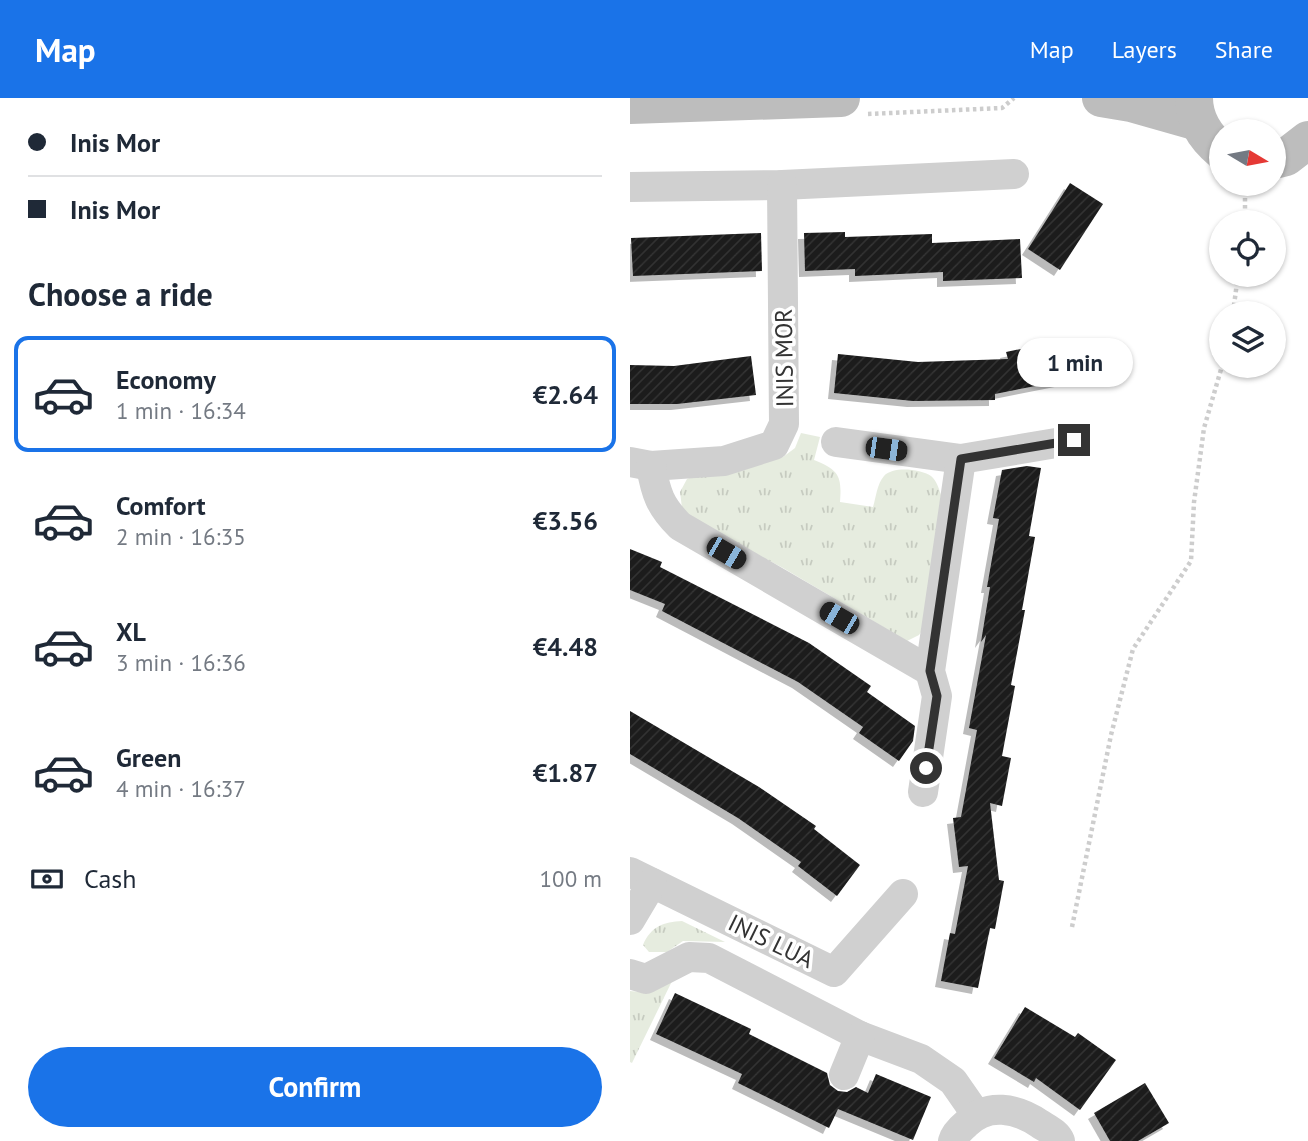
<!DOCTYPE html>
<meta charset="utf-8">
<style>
:root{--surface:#fff;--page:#f2f2f3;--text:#1f2937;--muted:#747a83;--line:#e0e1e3;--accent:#1a73e8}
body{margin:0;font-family:"PT Sans",sans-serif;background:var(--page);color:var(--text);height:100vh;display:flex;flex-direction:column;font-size:26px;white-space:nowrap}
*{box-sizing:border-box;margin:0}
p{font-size:23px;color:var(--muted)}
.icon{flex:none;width:38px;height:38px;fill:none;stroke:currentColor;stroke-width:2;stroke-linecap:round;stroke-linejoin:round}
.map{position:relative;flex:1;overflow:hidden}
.panel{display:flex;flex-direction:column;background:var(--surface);width:630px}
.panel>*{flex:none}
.hud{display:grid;align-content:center;height:154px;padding:0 28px;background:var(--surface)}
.needle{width:46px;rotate:100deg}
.buttons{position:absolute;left:579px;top:21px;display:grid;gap:14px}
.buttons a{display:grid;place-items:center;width:77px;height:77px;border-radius:50%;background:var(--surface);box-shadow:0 2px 5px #0004;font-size:35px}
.end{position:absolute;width:32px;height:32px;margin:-16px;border:9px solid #333;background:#fff;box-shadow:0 0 0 4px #fff}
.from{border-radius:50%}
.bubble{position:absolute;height:49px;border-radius:24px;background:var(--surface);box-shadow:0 2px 5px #0004;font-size:23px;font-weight:800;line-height:49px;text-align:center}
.car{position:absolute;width:21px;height:42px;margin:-21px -10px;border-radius:9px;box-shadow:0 0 5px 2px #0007;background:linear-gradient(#222 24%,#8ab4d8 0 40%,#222 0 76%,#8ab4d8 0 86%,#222 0)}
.hud b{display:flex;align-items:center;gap:24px;height:66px;font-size:26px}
.hud b+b{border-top:2px solid var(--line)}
.hud i{width:18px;height:18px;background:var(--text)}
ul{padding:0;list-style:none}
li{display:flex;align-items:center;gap:21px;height:116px;margin:0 14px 10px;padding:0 14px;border:4px solid transparent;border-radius:14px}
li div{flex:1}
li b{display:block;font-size:26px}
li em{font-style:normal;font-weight:800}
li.active{border-color:var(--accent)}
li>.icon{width:63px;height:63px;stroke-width:1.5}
h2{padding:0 28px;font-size:32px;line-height:84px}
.pay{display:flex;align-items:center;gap:18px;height:77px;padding:0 28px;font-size:26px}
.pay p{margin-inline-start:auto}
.cta{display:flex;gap:14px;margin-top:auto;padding:14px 28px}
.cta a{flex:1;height:80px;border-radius:42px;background:var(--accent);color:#fff;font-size:28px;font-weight:800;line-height:80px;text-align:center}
header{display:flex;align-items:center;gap:42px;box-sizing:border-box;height:98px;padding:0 35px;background:var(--accent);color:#fff}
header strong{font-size:33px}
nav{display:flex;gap:38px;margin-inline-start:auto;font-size:24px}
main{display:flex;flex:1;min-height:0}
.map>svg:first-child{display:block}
.grass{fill:url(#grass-tufts)}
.building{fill:url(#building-hatch);filter:url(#shadow)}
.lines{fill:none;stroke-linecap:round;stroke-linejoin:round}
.path{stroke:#cdcdcd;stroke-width:4.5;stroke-dasharray:3.5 3.5;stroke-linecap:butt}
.minor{stroke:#d0d0d0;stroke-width:30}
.secondary{stroke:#bdbdbd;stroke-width:38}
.route{stroke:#333;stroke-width:9}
.labels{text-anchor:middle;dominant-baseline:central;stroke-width:7;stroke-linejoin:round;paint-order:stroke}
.street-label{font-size:24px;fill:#333;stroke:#fff}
</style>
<header>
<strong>Map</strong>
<nav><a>Map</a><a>Layers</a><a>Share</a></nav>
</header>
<main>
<section class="panel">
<div class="hud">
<b><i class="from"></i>Inis Mor</b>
<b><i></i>Inis Mor</b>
</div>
<h2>Choose a ride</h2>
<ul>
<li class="active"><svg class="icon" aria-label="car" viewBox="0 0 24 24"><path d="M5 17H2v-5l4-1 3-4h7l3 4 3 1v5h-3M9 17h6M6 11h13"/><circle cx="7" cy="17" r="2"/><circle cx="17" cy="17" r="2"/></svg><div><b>Economy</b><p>1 min · 16:34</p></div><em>€2.64</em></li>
<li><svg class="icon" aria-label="car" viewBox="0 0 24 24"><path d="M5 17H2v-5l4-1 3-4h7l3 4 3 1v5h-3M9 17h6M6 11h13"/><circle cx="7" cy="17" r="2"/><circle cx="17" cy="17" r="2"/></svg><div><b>Comfort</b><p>2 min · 16:35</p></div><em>€3.56</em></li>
<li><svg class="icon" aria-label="car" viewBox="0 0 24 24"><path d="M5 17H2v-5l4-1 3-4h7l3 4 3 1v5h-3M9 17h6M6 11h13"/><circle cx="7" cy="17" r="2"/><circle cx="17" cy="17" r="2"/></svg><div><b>XL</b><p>3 min · 16:36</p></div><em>€4.48</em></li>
<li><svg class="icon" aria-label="car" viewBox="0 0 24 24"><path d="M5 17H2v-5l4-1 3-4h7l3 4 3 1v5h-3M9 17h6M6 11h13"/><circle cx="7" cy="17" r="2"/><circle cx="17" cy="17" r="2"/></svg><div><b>Green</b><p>4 min · 16:37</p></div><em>€1.87</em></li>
</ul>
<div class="pay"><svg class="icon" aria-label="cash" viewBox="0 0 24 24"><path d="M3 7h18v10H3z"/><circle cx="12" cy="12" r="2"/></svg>Cash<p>100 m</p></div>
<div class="cta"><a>Confirm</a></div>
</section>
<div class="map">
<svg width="678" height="1043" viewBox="0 0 678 1043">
<defs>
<pattern id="grass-tufts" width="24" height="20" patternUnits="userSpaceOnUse" patternTransform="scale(1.75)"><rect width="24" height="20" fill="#e6ecdf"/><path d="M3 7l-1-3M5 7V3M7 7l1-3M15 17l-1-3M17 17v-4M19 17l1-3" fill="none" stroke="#c6cbc0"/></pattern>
<pattern id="building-hatch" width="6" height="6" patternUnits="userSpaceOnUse" patternTransform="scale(1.75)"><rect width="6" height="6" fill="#1a1a1a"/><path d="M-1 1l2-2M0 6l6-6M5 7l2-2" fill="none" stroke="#333"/></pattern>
<filter id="shadow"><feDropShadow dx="-6" dy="6" stdDeviation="0" flood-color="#0004"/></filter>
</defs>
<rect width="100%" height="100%" fill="#fff"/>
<!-- grass -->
<g class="grass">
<path d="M171,335L190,339L184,362C209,372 212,378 210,404L243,409C246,399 247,386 254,378C263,368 290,371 301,378C307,383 309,391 311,397L293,531L289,537L277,543L153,470L65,423L52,410L50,394L57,381L66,377L153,359L165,350Z"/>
<path d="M52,823L95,844L53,843L37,854H19L13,847C21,828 34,824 52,823Z"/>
<path d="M45,877L2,965L0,964V893L10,894Z"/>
</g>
<!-- building -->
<g class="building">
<path d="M440,85L473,106L430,172L398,151Z"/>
<path d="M215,134V139L302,136V145L390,141L392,180L313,183V174L225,178V171L175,173L174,135Z"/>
<path d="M131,135L132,173L3,178L1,140Z"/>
<path d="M443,240L451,279L365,296V302L283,303L204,295L208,256L288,264L378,261L376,254Z"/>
<path d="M121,258L126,297L47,306H0V267L44,268Z"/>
<path d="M397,368L411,370L399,438L405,439L392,512H395L381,587L385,588L372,658L381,660L372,708L360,705L369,782L374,783L365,831L360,830L348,890L311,883L320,835L325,836L338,768L329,769L323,720L331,719L347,632L339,630L356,537L351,544L360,489H357L369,421L363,420L372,372Z"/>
<path d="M0,451L32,464L30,469L179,545L241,588L237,594L285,628L283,643L269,663L229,635L233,629L168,584L32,513L35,506L0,492Z"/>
<path d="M0,613L129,689L186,728L184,731L230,767L207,798L168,768L171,764L108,720L0,656Z"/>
<path d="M45,895L121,931L119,936L197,975L200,987L208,993L217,994L226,989L238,995L246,976L301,999L283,1042L208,1011L199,1030L108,985L112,976L26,936Z"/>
<path d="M395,909L445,939L448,935L486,962L450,1012L406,980L404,984L364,960Z"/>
<path d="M515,985L539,1025L508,1043H480L464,1015Z"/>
</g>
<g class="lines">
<!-- path -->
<g class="path">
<path d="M238,16L372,10L384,0"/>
<path d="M615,86V124"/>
<path d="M603,215L608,177"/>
<path d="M442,829L481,637L503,551L561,463L564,404L574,330L592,268"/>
</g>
<!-- minor -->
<g class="minor">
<path d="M0,89L152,87L384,76"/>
<path d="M206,344L331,361L444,342"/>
<path d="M0,364L21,368L94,363L144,347L154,326L152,87"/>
<path d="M21,368C26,396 30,408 50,428L300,573"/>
<path d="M293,694L307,598L300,573L331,361"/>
<path d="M0,774L204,874L273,796"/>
<path d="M0,822L22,785"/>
<path d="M0,876L16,881L59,859L79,860L230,938L291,961L323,983L346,1016"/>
<path d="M214,977L230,938"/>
<path d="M323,1043C325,1036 330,1031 336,1026C357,1004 387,1010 410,1026C418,1031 427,1035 430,1043"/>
</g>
<!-- secondary -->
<g class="secondary">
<path d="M471,0L501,5L568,24"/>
<path d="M564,0C564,22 575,39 592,53"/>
<path d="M0,7L211,0"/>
<path d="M644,62L656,59L678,42"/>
</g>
</g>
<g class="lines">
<!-- route -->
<path class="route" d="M296,670L307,598L300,573L331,361L444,342"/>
</g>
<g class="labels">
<!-- street labels -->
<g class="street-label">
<text transform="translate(154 260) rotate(-91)">INIS MOR</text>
<text transform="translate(141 843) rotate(26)">INIS LUA</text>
</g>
</g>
</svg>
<div class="buttons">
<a><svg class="needle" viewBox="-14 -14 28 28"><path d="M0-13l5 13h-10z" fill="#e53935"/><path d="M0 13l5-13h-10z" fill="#747a83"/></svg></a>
<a><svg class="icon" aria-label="locate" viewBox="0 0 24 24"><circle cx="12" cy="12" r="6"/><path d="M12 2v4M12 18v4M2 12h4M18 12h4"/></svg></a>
<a><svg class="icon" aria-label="layers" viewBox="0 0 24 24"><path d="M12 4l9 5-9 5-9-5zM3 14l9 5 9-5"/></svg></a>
</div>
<i class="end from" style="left:296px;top:670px"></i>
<i class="end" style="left:444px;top:342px"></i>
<div class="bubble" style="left:387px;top:240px;width:116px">1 min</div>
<i class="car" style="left:256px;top:351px;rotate:98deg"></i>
<i class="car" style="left:96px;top:455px;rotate:120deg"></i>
<i class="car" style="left:209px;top:520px;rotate:300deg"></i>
</div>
</main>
